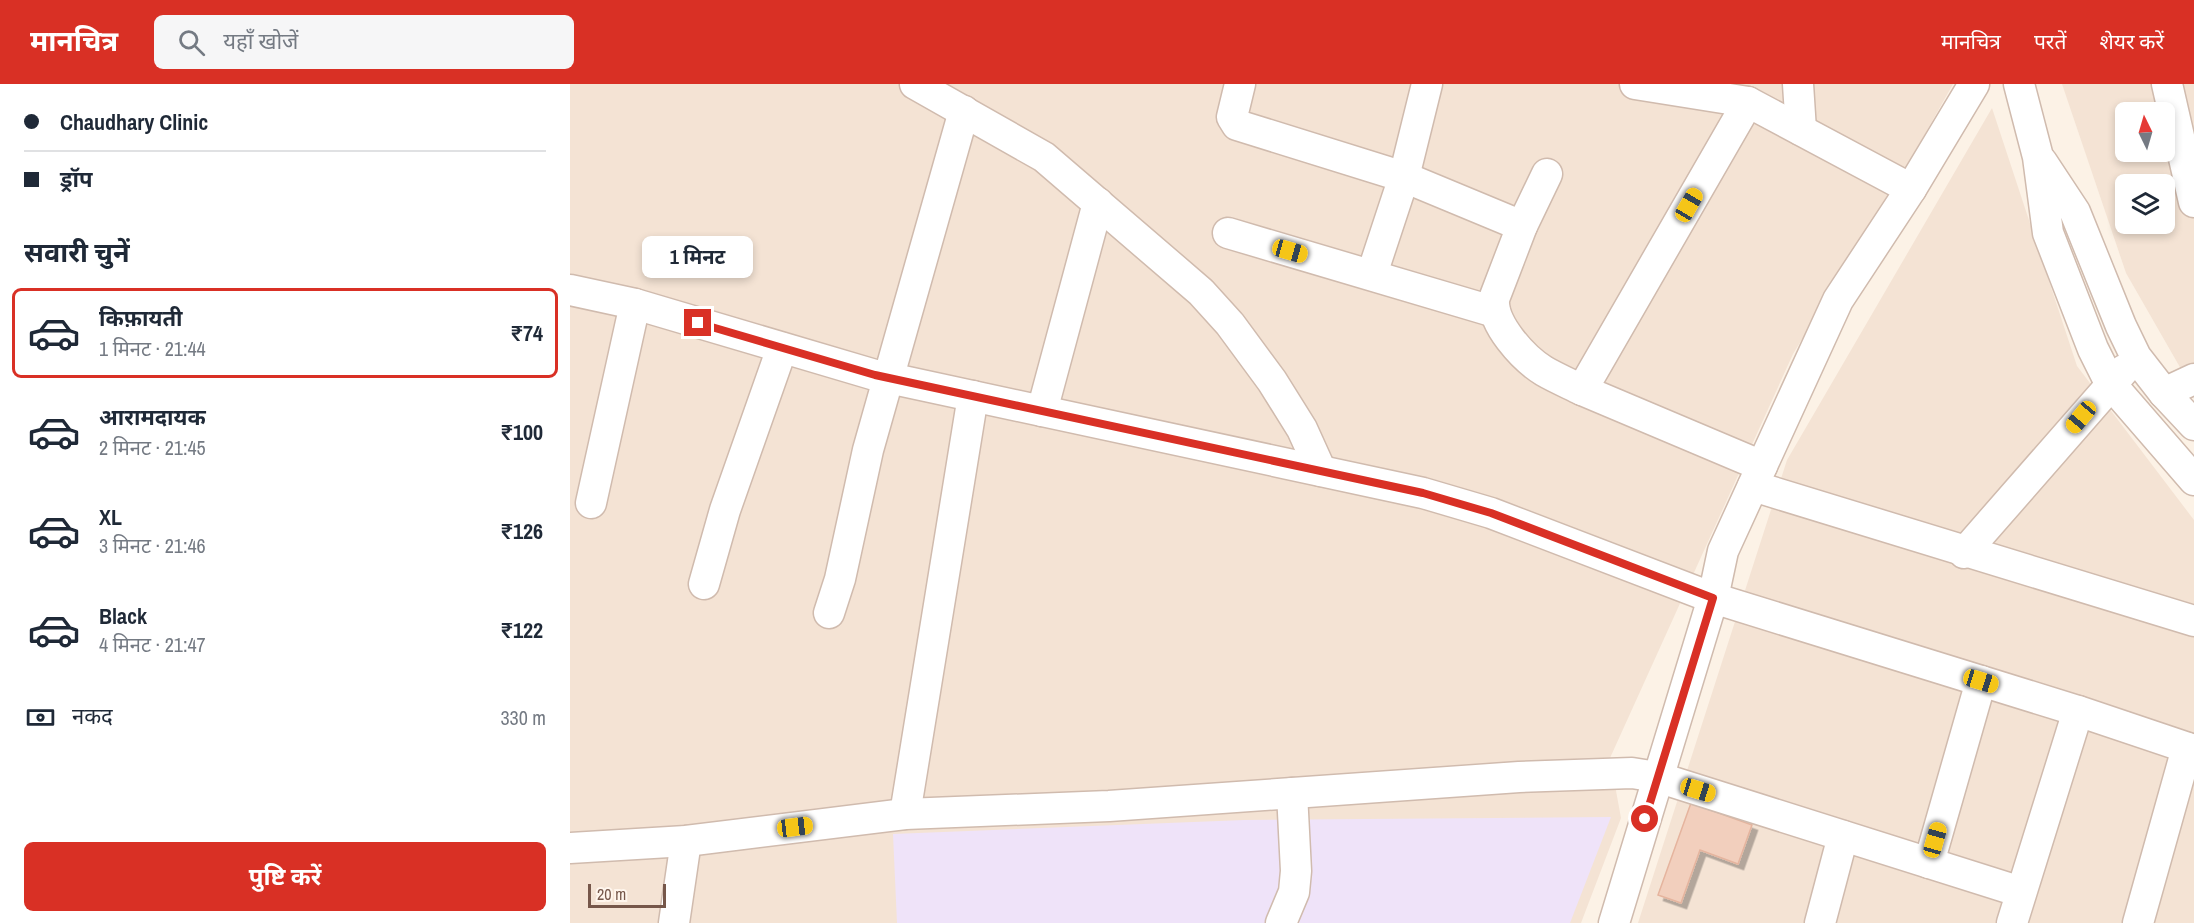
<!DOCTYPE html>
<html lang="hi">
<meta charset="utf-8">
<style>
:root{--surface:#fff;--page:#f6f6f7;--text:#1f2937;--muted:#747a83;--line:#e0e1e3;--accent:#d93025}
body{margin:0;font-family:"Archivo Narrow","Noto Sans Devanagari",sans-serif;background:var(--page);color:var(--text);height:100vh;display:flex;flex-direction:column;font-size:22px;white-space:nowrap}
*{box-sizing:border-box;margin:0}
p{font-size:20px;color:var(--muted)}
.icon{flex:none;width:33px;height:33px;fill:none;stroke:currentColor;stroke-width:2;stroke-linecap:round;stroke-linejoin:round}
.map{position:relative;flex:1;overflow:hidden}
.panel{display:flex;flex-direction:column;background:var(--surface);width:570px}
.panel>*{flex:none}
.banner{display:grid;align-content:center;height:132px;padding:0 24px;background:var(--surface)}
.needle{width:39px;rotate:355deg}
.controls{position:absolute;left:1545px;top:18px;display:grid;gap:12px}
.controls a{display:grid;place-items:center;width:60px;height:60px;border-radius:9px;background:var(--surface);box-shadow:0 3px 9px #0003;font-size:30px}
.scale{position:absolute;left:18px;bottom:15px;width:78px;box-sizing:border-box;padding-left:6px;border:3px solid #76574a;border-top:0;font-size:16px;line-height:21px;white-space:nowrap;color:#76574a;-webkit-text-stroke:4px #fff6ed;paint-order:stroke}
.end{position:absolute;width:27px;height:27px;margin:-14px;border:8px solid #d93025;background:#fff;box-shadow:0 0 0 3px #fff}
.from{border-radius:50%}
.bubble{position:absolute;height:42px;border-radius:9px;background:var(--surface);box-shadow:0 3px 9px #0003;font-size:20px;font-weight:700;line-height:42px;text-align:center}
.car{position:absolute;width:18px;height:36px;margin:-18px -9px;border-radius:8px;box-shadow:0 0 4px 2px #0007;background:linear-gradient(#f5c518 24%,#345 0 40%,#f5c518 0 76%,#345 0 86%,#f5c518 0)}
.banner b{display:flex;align-items:center;gap:21px;height:57px;font-size:22px}
.banner b+b{border-top:2px solid var(--line)}
.banner i{width:15px;height:15px;background:var(--text)}
ul{padding:0;list-style:none}
li{display:flex;align-items:center;gap:18px;height:90px;margin:0 12px 9px;padding:0 12px;border:3px solid transparent;border-radius:9px}
li div{flex:1}
li b{display:block;font-size:22px}
li em{font-style:normal;font-weight:700}
li.on{border-color:var(--accent)}
li>.icon{width:54px;height:54px;stroke-width:1.5}
h2{padding:0 24px;font-size:27px;line-height:72px}
.pay{display:flex;align-items:center;gap:15px;height:66px;padding:0 24px;font-size:22px}
.pay p{margin-inline-start:auto}
.cta{display:flex;gap:12px;margin-top:auto;padding:12px 24px}
.cta a{flex:1;height:69px;border-radius:9px;background:var(--accent);color:#fff;font-size:24px;font-weight:700;line-height:69px;text-align:center}
header{display:flex;align-items:center;gap:36px;box-sizing:border-box;height:84px;padding:0 30px;background:var(--accent);color:#fff}
header strong{font-size:28px}
nav{display:flex;gap:33px;margin-inline-start:auto;font-size:21px}
.search{width:420px;height:54px;background:var(--page);display:flex;align-items:center;gap:15px;box-sizing:border-box;padding:0 21px;border-radius:9px;color:var(--muted);font-size:22px}
main{display:flex;flex:1;min-height:0}
.map>svg:first-child{display:block}
.residential{fill:#f4e3d4;fill-rule:evenodd}
.education{fill:#efe3f9}
.building{fill:#f2cfbd;stroke:#e5b49e;stroke-width:1.5;filter:url(#shadow)}
.lines{fill:none;stroke-linecap:round;stroke-linejoin:round}
.minor-casing{stroke:#d0bbae;stroke-width:33}
.minor{stroke:#fff;stroke-width:30}
.route{stroke:#d93025;stroke-width:8}
</style>
<header>
<strong>मानचित्र</strong>
<div class="search"><svg class="icon" aria-label="search" viewBox="0 0 24 24"><circle cx="10" cy="10" r="6"/><path d="M15 15l6 6"/></svg>यहाँ खोजें</div>
<nav><a>मानचित्र</a><a>परतें</a><a>शेयर करें</a></nav>
</header>
<main>
<section class="panel">
<div class="banner">
<b><i class="from"></i>Chaudhary Clinic</b>
<b><i></i>ड्रॉप</b>
</div>
<h2>सवारी चुनें</h2>
<ul>
<li class="on"><svg class="icon" aria-label="car" viewBox="0 0 24 24"><path d="M5 17H2v-5l4-1 3-4h7l3 4 3 1v5h-3M9 17h6M6 11h13"/><circle cx="7" cy="17" r="2"/><circle cx="17" cy="17" r="2"/></svg><div><b>किफ़ायती</b><p>1 मिनट · 21:44</p></div><em>₹74</em></li>
<li><svg class="icon" aria-label="car" viewBox="0 0 24 24"><path d="M5 17H2v-5l4-1 3-4h7l3 4 3 1v5h-3M9 17h6M6 11h13"/><circle cx="7" cy="17" r="2"/><circle cx="17" cy="17" r="2"/></svg><div><b>आरामदायक</b><p>2 मिनट · 21:45</p></div><em>₹100</em></li>
<li><svg class="icon" aria-label="car" viewBox="0 0 24 24"><path d="M5 17H2v-5l4-1 3-4h7l3 4 3 1v5h-3M9 17h6M6 11h13"/><circle cx="7" cy="17" r="2"/><circle cx="17" cy="17" r="2"/></svg><div><b>XL</b><p>3 मिनट · 21:46</p></div><em>₹126</em></li>
<li><svg class="icon" aria-label="car" viewBox="0 0 24 24"><path d="M5 17H2v-5l4-1 3-4h7l3 4 3 1v5h-3M9 17h6M6 11h13"/><circle cx="7" cy="17" r="2"/><circle cx="17" cy="17" r="2"/></svg><div><b>Black</b><p>4 मिनट · 21:47</p></div><em>₹122</em></li>
</ul>
<div class="pay"><svg class="icon" aria-label="cash" viewBox="0 0 24 24"><path d="M3 7h18v10H3z"/><circle cx="12" cy="12" r="2"/></svg>नकद<p>330 m</p></div>
<div class="cta"><a>पुष्टि करें</a></div>
</section>
<div class="map">
<svg width="1624" height="839" viewBox="0 0 1624 839">
<defs>
<filter id="shadow"><feDropShadow dx="5.5" dy="5.5" stdDeviation="0" flood-color="#0004"/></filter>
</defs>
<rect width="100%" height="100%" fill="#fcf2e6"/>
<!-- residential -->
<g class="residential">
<path d="M0,0H1383L1332,91L1223,270L1040,674L1051,734L1011,839H0Z"/>
<path d="M1492,0H1624V300L1611,285L1556,189ZM1556,28H1594V68H1556ZM1556,100H1594V140H1556Z"/>
<path d="M1422,24L1507,282L1624,436V839H1068L1217,376Z"/>
</g>
<!-- education -->
<path class="education" d="M1041,733L1000,839H327L323,750L674,736Z"/>
<!-- building -->
<path class="building" d="M1121,719L1182,741L1168,780L1130,766L1111,819L1088,811Z"/>
<g class="lines">
<!-- minor casing -->
<g class="minor-casing">
<g id="minor">
<path d="M345,0L474,73L631,208L660,240L702,297L732,345L751,387"/>
<path d="M670,0L662,33L667,41L834,93L952,142"/>
<path d="M1065,0L1178,18L1341,105"/>
<path d="M1228,0L1231,46"/>
<path d="M1449,0L1468,73L1478,149L1523,265L1540,299L1624,396"/>
<path d="M1597,0L1624,118"/>
<path d="M1178,18L1012,306L1192,382"/>
<path d="M1472,78L1505,128L1551,242L1566,273L1594,309L1624,341"/>
<path d="M977,90L952,142L924,215C922,240 953,274 974,287C986,294 1000,300 1012,306"/>
<path d="M658,149L925,228"/>
<path d="M802,190L834,93L857,0"/>
<path d="M0,206L65,220L305,291L853,409L921,429L1143,514L1508,627L1624,666"/>
<path d="M1594,309L1624,295"/>
<path d="M472,327L528,119"/>
<path d="M1183,402L1624,537"/>
<path d="M21,419L65,220"/>
<path d="M1394,469L1554,286"/>
<path d="M134,500L155,426L212,264"/>
<path d="M259,529L270,495L298,366L394,27"/>
<path d="M335,730L403,312"/>
<path d="M0,764L116,757L335,730L539,722L949,693L1062,689L1087,693L1451,808"/>
<path d="M1359,779L1411,597"/>
<path d="M104,839L116,757"/>
<path d="M711,839L724,808L726,787L722,709"/>
<path d="M1044,839L1143,514L1153,467L1268,216L1341,105L1404,0"/>
<path d="M1250,839L1273,752"/>
<path d="M1442,839L1508,627"/>
<path d="M1568,839L1617,664"/>
</g>
</g>
<!-- minor -->
<use href="#minor" class="minor"/>
</g>
<g class="lines">
<!-- route -->
<path class="route" d="M128,239L305,291L853,409L921,429L1143,514L1075,735"/>
</g>
</svg>
<div class="controls">
<a><svg class="needle" viewBox="-14 -14 28 28"><path d="M0-13l5 13h-10z" fill="#e53935"/><path d="M0 13l5-13h-10z" fill="#747a83"/></svg></a>
<a><svg class="icon" aria-label="layers" viewBox="0 0 24 24"><path d="M12 4l9 5-9 5-9-5zM3 14l9 5 9-5"/></svg></a>
</div>
<div class="scale">20 m</div>
<i class="end from" style="left:1075px;top:735px"></i>
<i class="end" style="left:128px;top:239px"></i>
<div class="bubble" style="left:72px;top:152px;width:111px">1 मिनट</div>
<i class="car" style="left:1119px;top:121px;rotate:30deg"></i>
<i class="car" style="left:720px;top:167px;rotate:106deg"></i>
<i class="car" style="left:1511px;top:333px;rotate:220deg"></i>
<i class="car" style="left:1411px;top:597px;rotate:107deg"></i>
<i class="car" style="left:1128px;top:706px;rotate:107deg"></i>
<i class="car" style="left:225px;top:743px;rotate:83deg"></i>
<i class="car" style="left:1365px;top:756px;rotate:16deg"></i>
</div>
</main>
